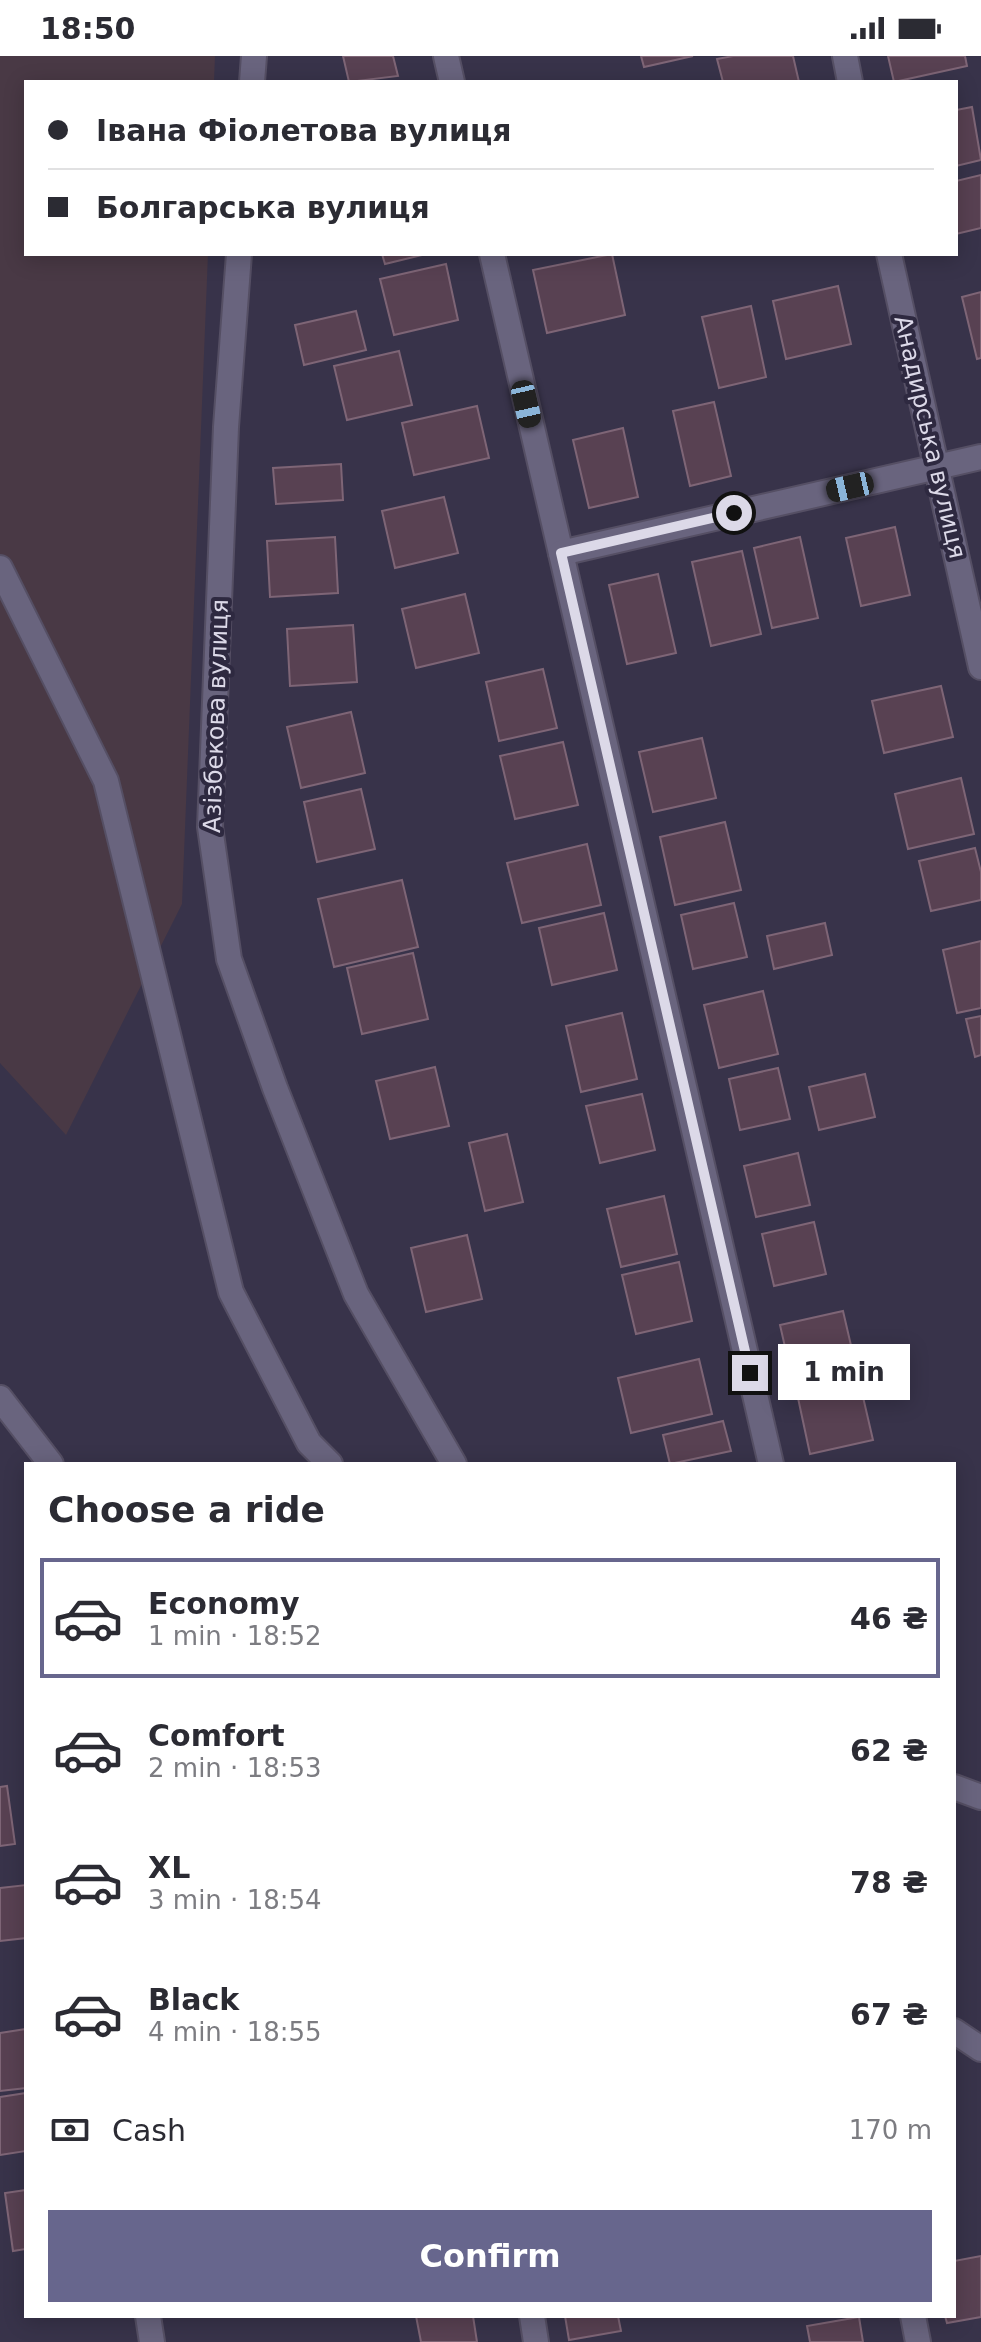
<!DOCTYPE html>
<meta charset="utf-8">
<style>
:root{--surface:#fff;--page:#f2f2f3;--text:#2b2b33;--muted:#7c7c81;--line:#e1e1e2;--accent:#67668d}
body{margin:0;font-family:"DejaVu Sans",sans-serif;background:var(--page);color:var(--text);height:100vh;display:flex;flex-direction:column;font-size:30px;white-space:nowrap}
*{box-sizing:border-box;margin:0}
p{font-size:26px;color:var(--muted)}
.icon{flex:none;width:44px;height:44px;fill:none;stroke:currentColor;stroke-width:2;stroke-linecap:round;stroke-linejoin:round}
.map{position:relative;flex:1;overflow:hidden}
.details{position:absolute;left:24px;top:1406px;width:932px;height:856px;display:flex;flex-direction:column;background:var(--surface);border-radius:0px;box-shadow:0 4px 20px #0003}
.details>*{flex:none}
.guide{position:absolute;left:24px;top:24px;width:934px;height:176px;border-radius:0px;box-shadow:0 4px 20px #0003;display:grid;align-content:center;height:176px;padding:0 24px;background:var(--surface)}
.end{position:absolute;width:36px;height:36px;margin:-18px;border:10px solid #dcd9e8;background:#111;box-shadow:0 0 0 4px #111}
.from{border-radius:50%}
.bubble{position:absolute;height:56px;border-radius:0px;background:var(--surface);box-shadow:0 4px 20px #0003;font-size:26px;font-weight:800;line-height:56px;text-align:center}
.car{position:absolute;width:24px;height:48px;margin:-24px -12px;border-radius:10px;box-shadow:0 0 6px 2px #0007;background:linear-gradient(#222 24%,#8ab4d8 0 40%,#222 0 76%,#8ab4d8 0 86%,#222 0)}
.guide b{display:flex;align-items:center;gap:28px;height:76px;font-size:30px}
.guide b+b{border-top:2px solid var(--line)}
.guide i{width:20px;height:20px;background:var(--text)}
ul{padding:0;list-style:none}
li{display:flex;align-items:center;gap:24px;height:120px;margin:0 16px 12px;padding:0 8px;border:4px solid transparent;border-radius:0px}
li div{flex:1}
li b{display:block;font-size:30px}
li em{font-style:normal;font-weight:800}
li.active{border-color:var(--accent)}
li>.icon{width:72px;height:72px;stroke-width:1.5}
h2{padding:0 24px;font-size:36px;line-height:96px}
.pay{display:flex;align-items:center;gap:20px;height:88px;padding:0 24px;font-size:30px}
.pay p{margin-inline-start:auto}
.action{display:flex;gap:16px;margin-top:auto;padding:16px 24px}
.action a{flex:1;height:92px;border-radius:0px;background:var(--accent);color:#fff;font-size:32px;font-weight:800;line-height:92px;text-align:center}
.status{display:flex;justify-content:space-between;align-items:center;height:56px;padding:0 40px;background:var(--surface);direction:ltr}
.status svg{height:22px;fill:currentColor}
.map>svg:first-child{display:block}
.industrial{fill:#493945}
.building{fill:#584152;stroke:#7e6576;stroke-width:2}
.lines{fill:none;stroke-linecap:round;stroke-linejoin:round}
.minor-casing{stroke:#554f64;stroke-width:28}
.minor{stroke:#69647e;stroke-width:24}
.route{stroke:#dcd9e8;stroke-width:10}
.labels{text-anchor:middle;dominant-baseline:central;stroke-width:8;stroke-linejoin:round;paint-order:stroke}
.street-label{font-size:24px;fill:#dcd9e8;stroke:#2e2940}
</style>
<div class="status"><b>18:50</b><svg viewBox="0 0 49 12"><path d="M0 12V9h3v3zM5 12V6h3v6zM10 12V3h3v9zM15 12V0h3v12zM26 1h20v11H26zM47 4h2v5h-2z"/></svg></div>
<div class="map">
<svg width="981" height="2286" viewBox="0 0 981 2286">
<rect width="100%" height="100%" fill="#38334a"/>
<!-- industrial -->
<path class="industrial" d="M0,0H215L214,26H26V198H208L182,848L66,1079L0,1007Z"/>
<!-- building -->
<g class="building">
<path d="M343,0H393L398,20L349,26Z"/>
<path d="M641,0H693L644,11Z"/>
<path d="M733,0H793L799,26H723L717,3Z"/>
<path d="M888,0H965L967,10L894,26Z"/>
<path d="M972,51L981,104L956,110V54Z"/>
<path d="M981,119V172L956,178V125Z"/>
<path d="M382,198H426L385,208Z"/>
<path d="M612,198L625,259L547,277L533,214Z"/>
<path d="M446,208L458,264L394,279L380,223Z"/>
<path d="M838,230L851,288L786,303L773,245Z"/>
<path d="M981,236V302L977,303L962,241Z"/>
<path d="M751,250L766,321L719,332L702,261Z"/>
<path d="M356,255L366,294L304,309L295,269Z"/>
<path d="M399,295L412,349L347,364L334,310Z"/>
<path d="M714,346L731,420L690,430L673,355Z"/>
<path d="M477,350L489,402L414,419L402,367Z"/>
<path d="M623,372L638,441L589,452L573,384Z"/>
<path d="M341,408L343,444L276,448L273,412Z"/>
<path d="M444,441L458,497L395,512L382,455Z"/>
<path d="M895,471L910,539L861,550L846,482Z"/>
<path d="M335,481L338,537L270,541L267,485Z"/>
<path d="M800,481L818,562L772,572L754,492Z"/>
<path d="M742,495L761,578L711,590L692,506Z"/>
<path d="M658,518L676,597L627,608L609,529Z"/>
<path d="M465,538L479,597L416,612L402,553Z"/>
<path d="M353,569L357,626L290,630L287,573Z"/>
<path d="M543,613L557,672L499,685L486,626Z"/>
<path d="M941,630L953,681L884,697L872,645Z"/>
<path d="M351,656L365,717L301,732L287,671Z"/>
<path d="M702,682L716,742L653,756L639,696Z"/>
<path d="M563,686L578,749L515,763L500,700Z"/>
<path d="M961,722L974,778L908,793L895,738Z"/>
<path d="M361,733L375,793L317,806L304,746Z"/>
<path d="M725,766L741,834L675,849L660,781Z"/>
<path d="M587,788L601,849L522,867L507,807Z"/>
<path d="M975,792L981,816V844L931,855L919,805Z"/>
<path d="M402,824L418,891L334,911L318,843Z"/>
<path d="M734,847L747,901L693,913L681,859Z"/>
<path d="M604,857L617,914L552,929L539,872Z"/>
<path d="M825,867L832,899L774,913L767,880Z"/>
<path d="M981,885V952L957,957L943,894Z"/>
<path d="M413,897L428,963L362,978L347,912Z"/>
<path d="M763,935L778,998L719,1012L704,949Z"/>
<path d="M622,957L637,1023L581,1036L566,970Z"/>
<path d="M981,960V999L975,1001L966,963Z"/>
<path d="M435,1011L449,1070L390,1083L376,1025Z"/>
<path d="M778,1012L790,1063L740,1074L729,1023Z"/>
<path d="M865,1018L875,1061L819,1074L809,1031Z"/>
<path d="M642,1038L655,1094L600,1107L586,1050Z"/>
<path d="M507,1078L523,1146L485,1155L469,1087Z"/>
<path d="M798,1097L810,1149L756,1161L744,1110Z"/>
<path d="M664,1140L677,1198L621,1211L607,1153Z"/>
<path d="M814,1166L826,1218L774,1230L762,1178Z"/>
<path d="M467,1179L482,1243L426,1256L411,1192Z"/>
<path d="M679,1206L692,1265L636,1278L622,1219Z"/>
<path d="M843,1255L856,1311L793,1326L780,1269Z"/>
<path d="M699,1303L712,1358L631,1377L618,1322Z"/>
<path d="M860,1328L873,1384L810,1398L798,1342Z"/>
<path d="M723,1365L731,1395L670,1408L663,1379Z"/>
<path d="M7,1730L15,1788L0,1790V1731Z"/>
<path d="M26,1829V1882L0,1885V1832Z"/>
<path d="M26,1973V2032L0,2035V1977Z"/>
<path d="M26,2037V2095L0,2099V2041Z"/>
<path d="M26,2134V2193L13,2195L5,2137Z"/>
<path d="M981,2200V2261L947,2267L945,2260H954V2205Z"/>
<path d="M416,2260H473L477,2286H421Z"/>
<path d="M565,2260H618L621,2275L569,2284Z"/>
<path d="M859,2261L863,2286H810L807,2270Z"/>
</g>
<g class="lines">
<!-- minor casing -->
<g class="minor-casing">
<g id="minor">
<path d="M446,0L452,26"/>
<path d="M845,0L850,26"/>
<path d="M252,26L254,0"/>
<path d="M239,198L226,371L210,771L229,903L275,1032L356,1238L454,1408"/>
<path d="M492,198L771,1408"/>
<path d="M889,198L981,611"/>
<path d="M561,497L981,401"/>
<path d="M0,512L106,725L231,1236L309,1387L330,1408"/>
<path d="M0,1342L51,1408"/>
<path d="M954,1731L981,1741"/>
<path d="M954,1975L981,1993"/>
<path d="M148,2260L152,2286"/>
<path d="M532,2260L536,2286"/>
<path d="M913,2260L918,2286"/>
</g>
</g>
<!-- minor -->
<use href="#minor" class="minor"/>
</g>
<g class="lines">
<!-- route -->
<path class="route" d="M734,457L561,497L750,1317"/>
</g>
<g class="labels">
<!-- street labels -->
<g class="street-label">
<text transform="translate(930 381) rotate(77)">Анадирська вулиця</text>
<text transform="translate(216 660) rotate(-88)">Азізбекова вулиця</text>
</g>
</g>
</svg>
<i class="end from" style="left:734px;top:457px"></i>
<i class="end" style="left:750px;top:1317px"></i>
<div class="bubble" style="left:778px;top:1288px;width:132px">1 min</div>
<i class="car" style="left:526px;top:348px;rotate:167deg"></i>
<i class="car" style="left:850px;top:431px;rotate:257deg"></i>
<div class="guide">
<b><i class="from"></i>Івана Фіолетова вулиця</b>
<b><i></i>Болгарська вулиця</b>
</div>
<section class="details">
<h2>Choose a ride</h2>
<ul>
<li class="active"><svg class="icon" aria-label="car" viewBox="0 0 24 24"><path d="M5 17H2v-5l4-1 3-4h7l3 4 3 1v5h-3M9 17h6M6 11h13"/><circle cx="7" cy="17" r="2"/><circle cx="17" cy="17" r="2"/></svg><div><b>Economy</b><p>1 min · 18:52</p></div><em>46 ₴</em></li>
<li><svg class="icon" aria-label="car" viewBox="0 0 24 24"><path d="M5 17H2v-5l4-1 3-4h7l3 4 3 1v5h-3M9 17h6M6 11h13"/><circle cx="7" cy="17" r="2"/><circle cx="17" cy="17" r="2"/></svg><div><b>Comfort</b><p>2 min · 18:53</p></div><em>62 ₴</em></li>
<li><svg class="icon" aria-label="car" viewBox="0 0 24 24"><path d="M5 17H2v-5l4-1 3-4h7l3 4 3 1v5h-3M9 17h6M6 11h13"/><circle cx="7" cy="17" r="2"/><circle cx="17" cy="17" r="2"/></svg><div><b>XL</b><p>3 min · 18:54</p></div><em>78 ₴</em></li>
<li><svg class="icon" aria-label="car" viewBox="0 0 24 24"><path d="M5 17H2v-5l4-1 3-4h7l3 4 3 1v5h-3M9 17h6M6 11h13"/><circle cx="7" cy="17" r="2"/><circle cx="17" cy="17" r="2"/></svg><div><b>Black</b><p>4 min · 18:55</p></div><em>67 ₴</em></li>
</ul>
<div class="pay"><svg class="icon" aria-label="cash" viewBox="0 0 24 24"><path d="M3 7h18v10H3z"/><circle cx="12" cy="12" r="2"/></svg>Cash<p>170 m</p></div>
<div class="action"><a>Confirm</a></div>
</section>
</div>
